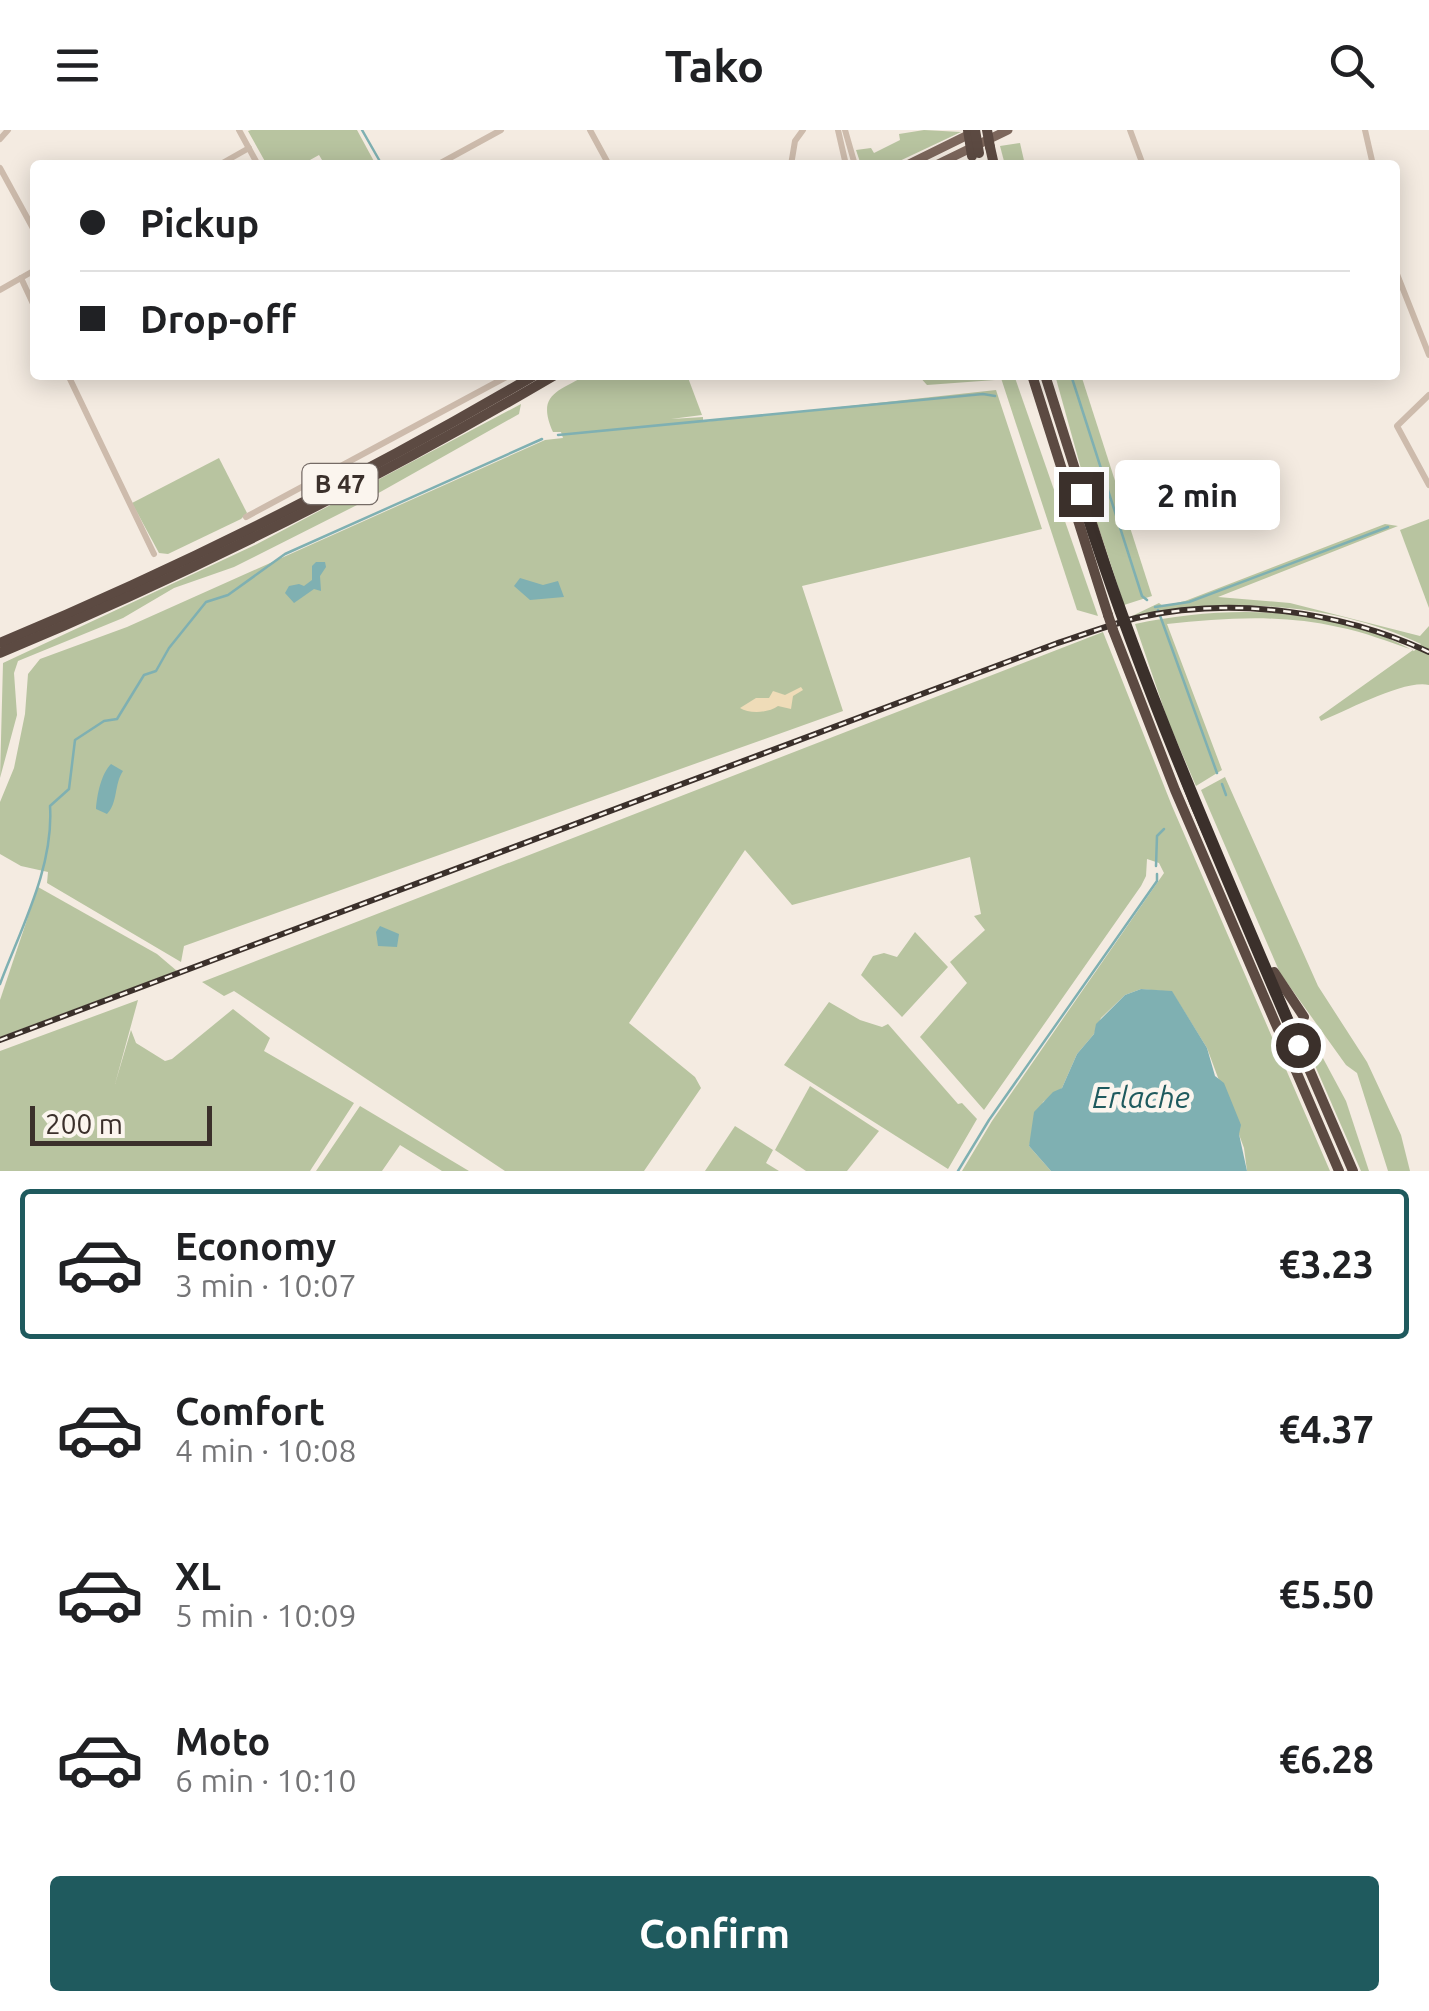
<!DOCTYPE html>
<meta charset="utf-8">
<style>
:root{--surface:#fff;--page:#f6f6f6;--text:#202124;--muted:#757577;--line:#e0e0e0;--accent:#1f5a5e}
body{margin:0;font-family:Ubuntu,sans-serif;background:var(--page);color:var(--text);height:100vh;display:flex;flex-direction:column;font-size:38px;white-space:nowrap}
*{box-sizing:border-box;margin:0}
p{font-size:32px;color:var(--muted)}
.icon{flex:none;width:55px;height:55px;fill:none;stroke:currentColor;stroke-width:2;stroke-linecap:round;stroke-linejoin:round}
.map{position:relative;height:1041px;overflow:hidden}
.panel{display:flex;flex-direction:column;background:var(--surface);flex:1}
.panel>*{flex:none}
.top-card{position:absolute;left:30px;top:30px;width:1370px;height:220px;border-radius:10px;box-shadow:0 5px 25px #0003;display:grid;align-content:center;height:220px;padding:0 50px;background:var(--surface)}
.scale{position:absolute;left:30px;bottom:25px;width:182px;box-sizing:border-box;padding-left:10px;border:5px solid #3b302b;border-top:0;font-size:28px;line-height:35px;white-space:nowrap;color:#3b302b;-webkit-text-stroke:8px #fbf5ee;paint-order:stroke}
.end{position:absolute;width:45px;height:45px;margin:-22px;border:12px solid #3b302b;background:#fff;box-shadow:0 0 0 5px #fff}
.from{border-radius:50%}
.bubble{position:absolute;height:70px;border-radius:10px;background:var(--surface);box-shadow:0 5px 25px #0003;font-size:32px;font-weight:700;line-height:70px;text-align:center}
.top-card b{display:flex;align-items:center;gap:35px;height:95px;font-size:38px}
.top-card b+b{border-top:2px solid var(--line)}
.top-card i{width:25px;height:25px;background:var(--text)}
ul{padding:18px 0 0;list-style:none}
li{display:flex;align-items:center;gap:30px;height:150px;margin:0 20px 15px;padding:0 30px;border:5px solid transparent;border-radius:10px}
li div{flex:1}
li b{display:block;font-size:38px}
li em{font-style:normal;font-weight:700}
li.active{border-color:var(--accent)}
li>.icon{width:90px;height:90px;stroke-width:1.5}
.primary-button{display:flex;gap:20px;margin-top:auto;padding:20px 50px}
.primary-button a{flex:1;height:115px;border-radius:10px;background:var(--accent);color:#fff;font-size:40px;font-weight:700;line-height:115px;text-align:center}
header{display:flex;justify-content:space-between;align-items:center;height:130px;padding:0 50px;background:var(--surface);font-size:45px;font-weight:700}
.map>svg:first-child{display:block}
.green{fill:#b8c4a0}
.sand{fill:#efdcb8}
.water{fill:#7fb0b2}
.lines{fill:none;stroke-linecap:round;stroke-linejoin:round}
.stream{stroke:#7fb0b2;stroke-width:2.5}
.minor{stroke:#cdbbac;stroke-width:6}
.major{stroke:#7d675c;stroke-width:9}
.highway{stroke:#5c4a42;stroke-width:10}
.rail-casing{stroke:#3b302b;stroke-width:6}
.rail{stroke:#fbf5ee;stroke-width:2.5;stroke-dasharray:8;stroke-linecap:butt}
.highway-bridge{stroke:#5c4a42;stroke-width:10}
.route{stroke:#3b302b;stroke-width:12}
.labels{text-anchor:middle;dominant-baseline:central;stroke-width:9;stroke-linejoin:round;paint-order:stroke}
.shield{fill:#fbf5ee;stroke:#756b66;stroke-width:2.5}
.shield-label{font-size:25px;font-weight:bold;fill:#3b302b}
.water-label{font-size:30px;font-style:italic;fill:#1f5a5e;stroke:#fbf5ee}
</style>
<header><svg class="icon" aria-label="menu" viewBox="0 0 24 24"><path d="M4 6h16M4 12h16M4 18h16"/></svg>Tako<svg class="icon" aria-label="search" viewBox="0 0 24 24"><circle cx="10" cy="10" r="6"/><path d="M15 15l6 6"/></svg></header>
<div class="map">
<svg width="1429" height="1041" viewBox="0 0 1429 1041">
<rect width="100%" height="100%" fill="#f4ebe1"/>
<!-- green -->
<g class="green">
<path d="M251,0H357L376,35H325L319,25L301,35H267L248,1Z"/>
<path d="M924,0L961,2L891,35H861L856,20L871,18L874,23L900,10L899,4Z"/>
<path d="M1020,13L1025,35H1005L1000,16Z"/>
<path d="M586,245H687L702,285L671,289L703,287V292L996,260L1042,399L802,456L843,581L184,816L181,832L47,753L48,742L21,736L0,724V672L14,638L25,584L28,544L40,529L127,497L545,310L563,308L561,302H553C536,264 558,262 586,245Z"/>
<path d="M918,245H993L995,250L927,255Z"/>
<path d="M1000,245H1014L1098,486L1077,480Z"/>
<path d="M1055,245L1082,248L1152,466L1124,475L1090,371Z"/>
<path d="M521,274L519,284L359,374L234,437L174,458L123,488L18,531L14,543L17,585L0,648L3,533L257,414Z"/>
<path d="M219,328L247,383L241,389L168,424L159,423L132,373Z"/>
<path d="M1429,389V478L1400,400Z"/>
<path d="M1385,394L1398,396L1218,467L1290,473L1420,506L1429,496V555C1405,549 1346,581 1321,591L1319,587L1413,520C1389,512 1364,502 1338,497C1282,484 1224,488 1167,494L1222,640L1196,656L1168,591L1135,494C1224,475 1332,475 1414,521L1421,514C1333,472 1226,467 1132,486L1159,473L1163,476L1185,471Z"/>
<path d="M1103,502L1172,676L1330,1041H1247L1244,1018L1207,918L1172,862L1141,859L1125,865L1101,888L1094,904L1077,924L1062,958L1043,972L1029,1016L1051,1041H962L992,991L1164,743L1159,733L1147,729L1146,746L1141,756L984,980L920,907L967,853L950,832L985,800L974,786L981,784L970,727L792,775L745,720L629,893L695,947L701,958L644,1041H505L234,861L224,866L202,852Z"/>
<path d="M1225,647L1318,856L1367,932L1401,1005L1410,1041H1388L1357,943L1346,935L1280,843L1201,660Z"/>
<path d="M38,757L157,824L177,841L0,907V870Z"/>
<path d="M915,802L948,837L902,887L861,845L873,826L884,823L897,827Z"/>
<path d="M138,870L115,954L131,900L136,913L165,931L172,929L233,879L270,908L264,921L354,973L310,1041H0V921Z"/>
<path d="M829,872L860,890L882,897L888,894L958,974L962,973L977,989L948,1039L784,935Z"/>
<path d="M1310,904L1346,971L1369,1041H1361L1303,908Z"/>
<path d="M810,956L879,1001L847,1041H806L775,1020Z"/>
<path d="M360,976L469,1041H442L400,1015L382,1041H316Z"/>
<path d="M735,996L773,1020L766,1033L779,1041H705Z"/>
</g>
<!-- sand -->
<path class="sand" d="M801,557L803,560L793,566L791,579L778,576C769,583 749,584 740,578L756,568H769L773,561L785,565Z"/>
<!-- water -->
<g class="water">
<path d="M316,432H325L326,437L320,446L321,461L314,459L294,473L285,463L289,456L299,454L304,456L312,450V436Z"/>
<path d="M520,448L543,455L558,451L564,467L530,470L514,456Z"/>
<path d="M111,634L123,641C114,654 118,673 107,684L96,679C97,665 101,644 111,634Z"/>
<path d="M380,796L399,804L397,817L378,816L376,802Z"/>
<path d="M1141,859L1172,861L1207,918L1215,946L1224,953L1241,995L1239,1004L1247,1041H1051L1029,1016L1034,982L1053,962L1062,958L1077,924L1094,904L1096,894L1125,865Z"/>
</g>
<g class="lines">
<!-- stream -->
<g class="stream">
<path d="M362,0L382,35"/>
<path d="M1071,245L1142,466L1147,470"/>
<path d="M558,305L983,264L995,266"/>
<path d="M1155,477L1189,472L1388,397"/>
<path d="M1158,480L1217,643"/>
<path d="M1222,654L1226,665"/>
<path d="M1156,736L1157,706L1164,699"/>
<path d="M0,854C21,798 54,737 50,676L69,659L75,610L104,591L117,589L144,545L156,541L169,518L206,472L228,465L285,424L542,309"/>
<path d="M958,1041L989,990L1157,751V744"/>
</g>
<!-- minor -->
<g class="minor">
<path d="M239,0L258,35"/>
<path d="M590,0L609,35"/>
<path d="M838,0L846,35"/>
<path d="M845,0L855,35"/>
<path d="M1130,0L1143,35"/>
<path d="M1365,0L1373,35"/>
<path d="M0,9L8,0"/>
<path d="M219,35L249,18"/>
<path d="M437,35L501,0"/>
<path d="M791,35L795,11L803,0"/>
<path d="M0,38L35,102"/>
<path d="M1395,139L1429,225"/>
<path d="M21,148L35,178"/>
<path d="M0,160L35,140"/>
<path d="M68,245L154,424"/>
<path d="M1429,265L1397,296L1429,355"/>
<path d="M246,387L510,245"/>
</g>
<!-- major -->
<g class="major">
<path d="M907,35L972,3"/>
<path d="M936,35L1008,0"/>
</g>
<!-- highway -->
<g class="highway">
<path d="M990,17L994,35"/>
<path d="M1032,245L1108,485"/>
<path d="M1045,245L1120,481"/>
<path d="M1126,497L1194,672L1353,1041"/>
<path d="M1113,500L1175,660L1339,1041"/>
<path d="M0,513C184,436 363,346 535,245"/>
<path d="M0,523C191,443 376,350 555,245"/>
<path d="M1274,842L1304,887"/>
</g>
<!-- rail casing -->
<g class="rail-casing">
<path id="rail" d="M0,910L1055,514C1082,505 1109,495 1136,488C1233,466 1340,481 1429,522"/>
</g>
<!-- rail -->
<use href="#rail" class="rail"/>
<!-- highway-bridge -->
<g class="highway-bridge">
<path d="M968,0L972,26"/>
<path d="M975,0L979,23"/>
<path d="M987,0L990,17"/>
<path d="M1120,481L1126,497"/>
<path d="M1108,485L1113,500"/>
</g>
</g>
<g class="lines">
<!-- route -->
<path class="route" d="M1081,364C1140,553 1221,733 1298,915"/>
</g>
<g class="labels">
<!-- shield labels -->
<rect class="shield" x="302.5" y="334" width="75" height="40" rx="8"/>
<g class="shield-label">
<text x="340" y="354">B 47</text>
</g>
<!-- water labels -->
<g class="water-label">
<text x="1141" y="967">Erlache</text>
</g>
</g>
</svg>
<div class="scale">200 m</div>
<i class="end from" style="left:1298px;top:915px"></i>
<i class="end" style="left:1081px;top:364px"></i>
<div class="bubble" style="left:1115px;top:330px;width:165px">2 min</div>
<div class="top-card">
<b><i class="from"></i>Pickup</b>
<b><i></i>Drop-off</b>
</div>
</div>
<section class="panel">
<ul>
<li class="active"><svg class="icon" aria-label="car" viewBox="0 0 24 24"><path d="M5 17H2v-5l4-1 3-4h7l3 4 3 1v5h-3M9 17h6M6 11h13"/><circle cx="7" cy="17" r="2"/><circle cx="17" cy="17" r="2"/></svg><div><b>Economy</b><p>3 min · 10:07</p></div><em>€3.23</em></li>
<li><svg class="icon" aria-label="car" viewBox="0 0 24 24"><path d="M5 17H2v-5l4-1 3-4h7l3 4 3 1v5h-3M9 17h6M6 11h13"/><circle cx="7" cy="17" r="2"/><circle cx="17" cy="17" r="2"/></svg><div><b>Comfort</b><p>4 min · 10:08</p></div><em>€4.37</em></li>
<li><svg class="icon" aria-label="car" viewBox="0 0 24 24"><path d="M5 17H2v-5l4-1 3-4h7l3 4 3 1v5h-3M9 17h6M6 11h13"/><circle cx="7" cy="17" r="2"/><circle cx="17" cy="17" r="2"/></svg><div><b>XL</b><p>5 min · 10:09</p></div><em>€5.50</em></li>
<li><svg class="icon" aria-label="car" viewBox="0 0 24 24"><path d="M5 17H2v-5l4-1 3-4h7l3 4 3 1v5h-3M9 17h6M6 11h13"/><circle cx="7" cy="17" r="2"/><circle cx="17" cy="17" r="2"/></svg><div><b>Moto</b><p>6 min · 10:10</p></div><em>€6.28</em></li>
</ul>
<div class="primary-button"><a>Confirm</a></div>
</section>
